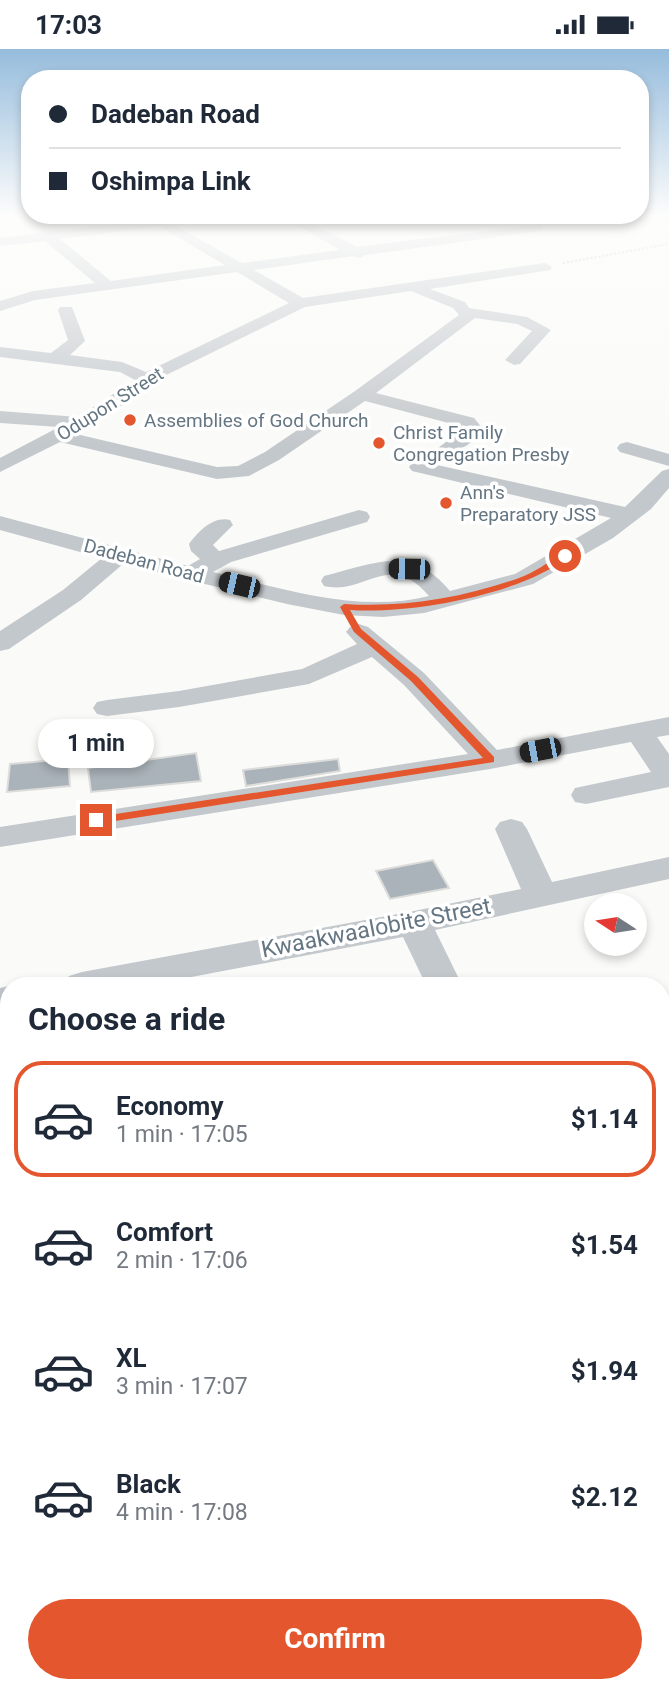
<!DOCTYPE html>
<meta charset="utf-8">
<style>
:root{--surface:#fff;--page:#f2f2f3;--text:#1f2937;--muted:#747a83;--line:#e0e1e3;--accent:#e4572e}
body{margin:0;font-family:Roboto,sans-serif;background:var(--page);color:var(--text);height:100vh;display:flex;flex-direction:column;font-size:26px;white-space:nowrap}
*{box-sizing:border-box;margin:0}
p{font-size:23px;color:var(--muted)}
.icon{flex:none;width:38px;height:38px;fill:none;stroke:currentColor;stroke-width:2;stroke-linecap:round;stroke-linejoin:round}
.map{position:relative;flex:1;overflow:hidden}
.side{position:absolute;left:0px;top:928px;width:670px;height:716px;display:flex;flex-direction:column;background:var(--surface);border-radius:28px 28px 0 0;box-shadow:0 4px 10px #0003}
.side>*{flex:none}
.guide{position:absolute;left:21px;top:21px;width:628px;height:154px;border-radius:28px;box-shadow:0 4px 10px #0003;display:grid;align-content:center;height:154px;padding:0 28px;background:var(--surface)}
.needle{width:46px;rotate:282deg}
.buttons{position:absolute;left:584px;top:844px;display:grid;gap:14px}
.buttons a{display:grid;place-items:center;width:63px;height:63px;border-radius:50%;background:var(--surface);box-shadow:0 4px 10px #0003;font-size:35px}
.end{position:absolute;width:32px;height:32px;margin:-16px;border:9px solid #e4572e;background:#fff;box-shadow:0 0 0 4px #fff}
.from{border-radius:50%}
.bubble{position:absolute;height:49px;border-radius:24px;background:var(--surface);box-shadow:0 4px 10px #0003;font-size:23px;font-weight:700;line-height:49px;text-align:center}
.car{position:absolute;width:21px;height:42px;margin:-21px -10px;border-radius:9px;box-shadow:0 0 5px 2px #0007;background:linear-gradient(#222 24%,#8ab4d8 0 40%,#222 0 76%,#8ab4d8 0 86%,#222 0)}
.guide b{display:flex;align-items:center;gap:24px;height:66px;font-size:26px}
.guide b+b{border-top:2px solid var(--line)}
.guide i{width:18px;height:18px;background:var(--text)}
ul{padding:0;list-style:none}
li{display:flex;align-items:center;gap:21px;height:116px;margin:0 14px 10px;padding:0 14px;border:4px solid transparent;border-radius:28px}
li div{flex:1}
li b{display:block;font-size:26px}
li em{font-style:normal;font-weight:700}
li.selected{border-color:var(--accent)}
li>.icon{width:63px;height:63px;stroke-width:1.5}
h2{padding:0 28px;font-size:32px;line-height:84px}
.primary-button{display:flex;gap:14px;margin-top:auto;padding:14px 28px}
.primary-button a{flex:1;height:80px;border-radius:42px;background:var(--accent);color:#fff;font-size:28px;font-weight:700;line-height:80px;text-align:center}
.status{display:flex;justify-content:space-between;align-items:center;height:49px;padding:0 35px;background:var(--surface);direction:ltr}
.status svg{height:19px;fill:currentColor}
.map>svg:first-child{display:block}
.building{fill:#aab3b9;stroke:#dcdcda;stroke-width:2}
.lines{fill:none;stroke-linecap:round;stroke-linejoin:round}
.path{stroke:#bbbfc2;stroke-width:2;stroke-dasharray:2 2;stroke-linecap:butt}
.minor{fill:#c3c8cc;fill-rule:evenodd}
.route{fill:#e4572e}
.poi-dot{fill:#e4572e;stroke:#fff;stroke-width:2.5}
.labels{text-anchor:middle;dominant-baseline:central;stroke-width:7;stroke-linejoin:round;paint-order:stroke}
.far-street-label{font-size:19px;fill:#657683;stroke:#fff}
.far-poi-label{font-size:19px;fill:#657683;stroke:#fff;text-anchor:start}
.street-label{font-size:23px;fill:#657683;stroke:#fff}
</style>
<div class="status"><b>17:03</b><svg viewBox="0 0 49 12"><path d="M0 12V9h3v3zM5 12V6h3v6zM10 12V3h3v9zM15 12V0h3v12zM26 1h20v11H26zM47 4h2v5h-2z"/></svg></div>
<div class="map">
<svg width="669" height="1642" viewBox="0 0 669 1642">
<rect width="100%" height="100%" fill="#fafaf8"/>
<!-- building -->
<g class="building">
<path d="M196,704L201,732L91,743L88,719Z"/>
<path d="M68,710L70,737L7,743L10,715Z"/>
<path d="M338,710L340,722L246,737L243,721Z"/>
<path d="M433,811L449,839L390,850L376,822Z"/>
</g>
<g class="lines">
<!-- path -->
<path class="path" d="M563,214L669,195"/>
<!-- minor -->
<g class="minor">
<path d="M176,167H218L212,171L174,176L242,214L340,201L281,167H298L357,198L543,175V181L538,182L366,206L359,209L353,207L254,221L303,249L545,214L552,218L550,221L430,240L465,253L469,259L527,268L551,281L520,315L514,316L505,311L532,282L517,275L475,269L376,344L474,369L484,381C475,392 456,407 441,403L438,399L463,380L460,377L365,352L279,411L249,427L217,430L60,393L0,423V409L59,378L0,374V362L78,368L135,331L120,323L0,308V298L51,304L68,291L58,261L60,258H72L85,292L70,306L122,313L146,323L289,254L237,223L35,251L0,262V252L33,242L95,234L45,192L0,197V189ZM159,177L225,216L111,232L60,190ZM411,242L453,259L459,266L355,342L265,403L238,417L217,418L76,385L147,341L152,333L305,258Z"/>
<path d="M661,167H669V174L664,173Z"/>
<path d="M627,393L669,405V417L620,403L617,399L620,395Z"/>
<path d="M419,412L625,458L662,422L669,420V439L651,460L613,489L533,535L424,564L383,568L344,566L287,555L123,515L81,551L9,600L0,602V582L63,541L102,509L0,481V467L188,517L200,510L191,502L189,495C199,482 213,467 230,471L233,476L213,496L219,502L359,461L367,463L370,468L367,473L231,513L213,523C281,539 359,565 429,547C389,500 365,547 324,537L321,532L324,527C376,514 411,495 450,542L515,525L611,469L412,422L409,418L412,414Z"/>
<path d="M359,575L368,578L424,624L497,701L669,668V686L657,688L669,705V738L586,755L575,753L571,746L575,739L651,723L631,693L490,720L0,798V778L468,705L404,636L372,608L309,635L179,658L107,667L97,665L93,659L97,653L107,651L179,642L302,620L357,595L346,583L350,578Z"/>
<path d="M511,770L522,773L527,780L552,833L669,808V830L435,881L462,936H426L403,888L149,936H64L69,927L82,923L414,862L521,840L495,780L500,773Z"/>
<path d="M9,937V963L0,965V939Z"/>
<path d="M662,1366L669,1369V1432L662,1428Z"/>
<path d="M115,1634H173L175,1642H117Z"/>
</g>
</g>
<!-- sky -->
<linearGradient id="sky" x2="0" y2="1"><stop stop-color="#96bcdc"/><stop offset="0.42" stop-color="#fdfdfc"/><stop offset="1" stop-color="#fdfdfc" stop-opacity="0"/></linearGradient>
<rect width="669" height="397" fill="url(#sky)"/>
<!-- route -->
<path class="route" d="M562,505L569,507C522,546 410,565 350,561L361,580L418,628L494,708V713L96,775L90,771L96,768L483,709L411,632L354,583L340,558L344,555C403,559 463,549 519,529C534,524 548,513 562,505Z"/>
<!-- markers -->
<g class="poi-dot">
<circle cx="130" cy="371" r="7"/>
<circle cx="379" cy="394" r="7"/>
<circle cx="446" cy="454" r="7"/>
</g>
<g class="labels">
<!-- far-street labels -->
<g class="far-street-label">
<text transform="translate(110 355) rotate(-32)">Odupon Street</text>
<text transform="translate(144 512) rotate(15)">Dadeban Road</text>
</g>
<!-- far-poi labels -->
<g class="far-poi-label">
<text x="144" y="371">Assemblies of God Church</text>
<text x="393" y="383">Christ Family<tspan x="393" dy="22">Congregation Presby</tspan></text>
<text x="460" y="443">Ann's<tspan x="460" dy="22">Preparatory JSS</tspan></text>
</g>
<!-- street labels -->
<g class="street-label">
<text transform="translate(376 879) rotate(-11)">Kwaakwaalobite Street</text>
</g>
</g>
</svg>
<div class="buttons">
<a><svg class="needle" viewBox="-14 -14 28 28"><path d="M0-13l5 13h-10z" fill="#e53935"/><path d="M0 13l5-13h-10z" fill="#747a83"/></svg></a>
</div>
<i class="end from" style="left:565px;top:507px"></i>
<i class="end" style="left:96px;top:771px"></i>
<div class="bubble" style="left:38px;top:670px;width:116px">1 min</div>
<i class="car" style="left:409px;top:520px;rotate:271deg"></i>
<i class="car" style="left:239px;top:536px;rotate:283deg"></i>
<i class="car" style="left:540px;top:701px;rotate:259deg"></i>
<div class="guide">
<b><i class="from"></i>Dadeban Road</b>
<b><i></i>Oshimpa Link</b>
</div>
<section class="side">
<h2>Choose a ride</h2>
<ul>
<li class="selected"><svg class="icon" aria-label="car" viewBox="0 0 24 24"><path d="M5 17H2v-5l4-1 3-4h7l3 4 3 1v5h-3M9 17h6M6 11h13"/><circle cx="7" cy="17" r="2"/><circle cx="17" cy="17" r="2"/></svg><div><b>Economy</b><p>1 min · 17:05</p></div><em>$1.14</em></li>
<li><svg class="icon" aria-label="car" viewBox="0 0 24 24"><path d="M5 17H2v-5l4-1 3-4h7l3 4 3 1v5h-3M9 17h6M6 11h13"/><circle cx="7" cy="17" r="2"/><circle cx="17" cy="17" r="2"/></svg><div><b>Comfort</b><p>2 min · 17:06</p></div><em>$1.54</em></li>
<li><svg class="icon" aria-label="car" viewBox="0 0 24 24"><path d="M5 17H2v-5l4-1 3-4h7l3 4 3 1v5h-3M9 17h6M6 11h13"/><circle cx="7" cy="17" r="2"/><circle cx="17" cy="17" r="2"/></svg><div><b>XL</b><p>3 min · 17:07</p></div><em>$1.94</em></li>
<li><svg class="icon" aria-label="car" viewBox="0 0 24 24"><path d="M5 17H2v-5l4-1 3-4h7l3 4 3 1v5h-3M9 17h6M6 11h13"/><circle cx="7" cy="17" r="2"/><circle cx="17" cy="17" r="2"/></svg><div><b>Black</b><p>4 min · 17:08</p></div><em>$2.12</em></li>
</ul>
<div class="primary-button"><a>Confirm</a></div>
</section>
</div>
